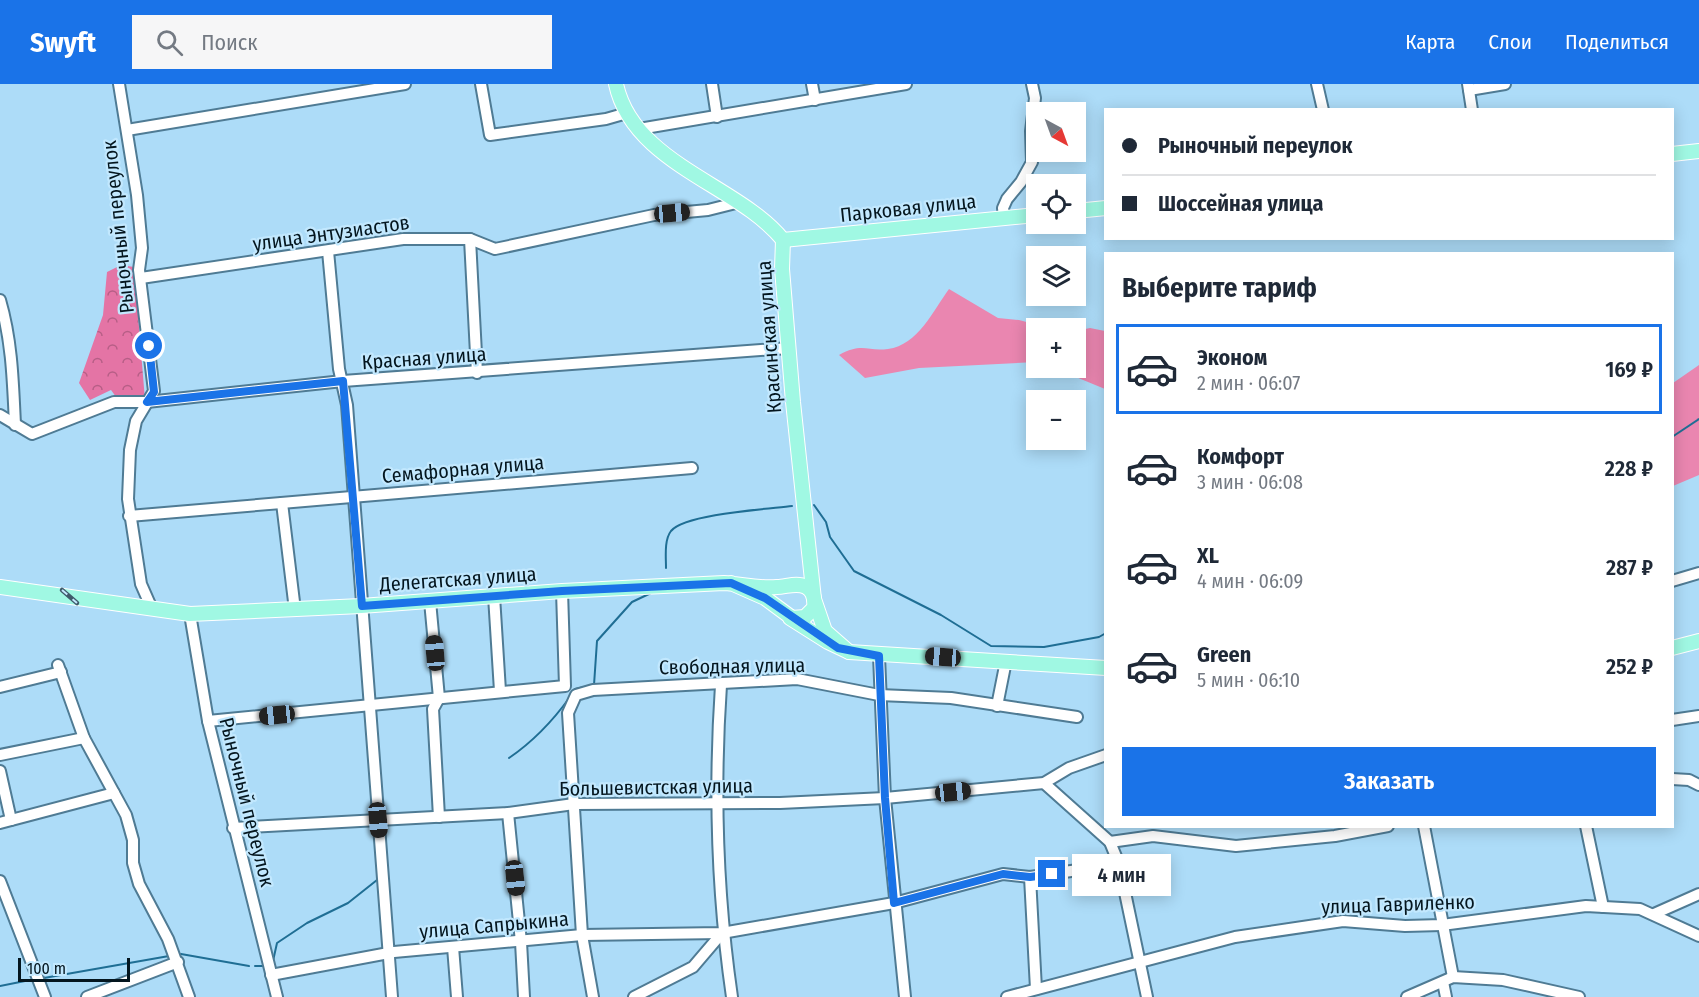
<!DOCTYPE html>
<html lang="ru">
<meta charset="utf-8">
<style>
:root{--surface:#fff;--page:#f6f6f7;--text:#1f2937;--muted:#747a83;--line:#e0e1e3;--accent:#1a73e8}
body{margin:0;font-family:"Fira Sans Condensed",sans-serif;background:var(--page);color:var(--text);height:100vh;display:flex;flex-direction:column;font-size:22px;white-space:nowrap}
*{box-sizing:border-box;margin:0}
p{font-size:20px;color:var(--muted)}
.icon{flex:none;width:33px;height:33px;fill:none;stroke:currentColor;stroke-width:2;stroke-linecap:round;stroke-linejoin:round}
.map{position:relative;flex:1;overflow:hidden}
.sheet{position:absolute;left:1104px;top:168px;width:570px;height:576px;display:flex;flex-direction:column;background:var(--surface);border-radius:0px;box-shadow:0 3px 15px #0003}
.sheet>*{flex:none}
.hud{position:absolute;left:1104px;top:24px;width:570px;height:132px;border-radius:0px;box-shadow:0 3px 15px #0003;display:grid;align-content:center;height:132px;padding:0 18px;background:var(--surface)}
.needle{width:39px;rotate:139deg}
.fabs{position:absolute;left:1026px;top:18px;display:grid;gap:12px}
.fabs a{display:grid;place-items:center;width:60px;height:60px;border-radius:0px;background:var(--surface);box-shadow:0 3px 15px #0003;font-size:30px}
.scale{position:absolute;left:18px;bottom:15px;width:112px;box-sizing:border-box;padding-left:6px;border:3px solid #04161f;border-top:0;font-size:16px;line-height:21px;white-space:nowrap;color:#04161f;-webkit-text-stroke:4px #c2e8fe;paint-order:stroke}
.end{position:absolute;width:27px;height:27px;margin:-14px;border:8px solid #1a73e8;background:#fff;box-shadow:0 0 0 3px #fff}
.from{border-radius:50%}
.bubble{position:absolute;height:42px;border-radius:0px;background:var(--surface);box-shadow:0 3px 15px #0003;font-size:20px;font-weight:600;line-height:42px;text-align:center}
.car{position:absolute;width:18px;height:36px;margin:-18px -9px;border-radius:8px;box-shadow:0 0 4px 2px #0007;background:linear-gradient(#222 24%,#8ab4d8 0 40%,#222 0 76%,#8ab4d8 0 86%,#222 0)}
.hud b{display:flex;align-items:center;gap:21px;height:57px;font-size:22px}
.hud b+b{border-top:2px solid var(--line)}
.hud i{width:15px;height:15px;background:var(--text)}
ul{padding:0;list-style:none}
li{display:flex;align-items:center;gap:18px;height:90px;margin:0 12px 9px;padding:0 6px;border:3px solid transparent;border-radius:0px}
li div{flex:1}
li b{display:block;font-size:22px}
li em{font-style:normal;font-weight:600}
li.selected{border-color:var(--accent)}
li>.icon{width:54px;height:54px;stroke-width:1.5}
h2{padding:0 18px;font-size:27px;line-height:72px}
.cta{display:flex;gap:12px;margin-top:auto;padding:12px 18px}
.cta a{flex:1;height:69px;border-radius:0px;background:var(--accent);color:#fff;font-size:24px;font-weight:600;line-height:69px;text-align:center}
header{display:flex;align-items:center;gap:36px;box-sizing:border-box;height:84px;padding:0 30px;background:var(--accent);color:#fff}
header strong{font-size:28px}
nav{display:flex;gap:33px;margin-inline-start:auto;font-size:21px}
.search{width:420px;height:54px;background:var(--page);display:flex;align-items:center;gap:15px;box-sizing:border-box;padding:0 21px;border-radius:0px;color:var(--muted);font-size:22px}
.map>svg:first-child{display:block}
.green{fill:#ea86b0}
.forest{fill:url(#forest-crowns)}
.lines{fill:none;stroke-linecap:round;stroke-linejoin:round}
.stream{stroke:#1f6e94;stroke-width:2}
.minor-casing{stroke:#4f7b94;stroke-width:14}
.major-casing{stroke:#fff;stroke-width:16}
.minor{stroke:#fff;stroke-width:10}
.major{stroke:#a0f8e3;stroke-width:14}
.rail-casing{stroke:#3f5b6b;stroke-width:4.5}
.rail{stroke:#c2e8fe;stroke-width:2;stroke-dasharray:7;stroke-linecap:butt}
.route{stroke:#1a73e8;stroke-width:8}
.labels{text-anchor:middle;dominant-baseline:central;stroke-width:4.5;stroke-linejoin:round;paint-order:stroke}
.street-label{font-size:20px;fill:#04161f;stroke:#c2e8fe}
</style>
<header>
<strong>Swyft</strong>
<div class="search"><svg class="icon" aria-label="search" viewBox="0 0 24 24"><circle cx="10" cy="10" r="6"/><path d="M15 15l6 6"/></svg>Поиск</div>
<nav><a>Карта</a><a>Слои</a><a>Поделиться</a></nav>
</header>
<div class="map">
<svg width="1699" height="913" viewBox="0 0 1699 913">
<defs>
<pattern id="forest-crowns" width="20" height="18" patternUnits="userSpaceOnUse" patternTransform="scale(1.5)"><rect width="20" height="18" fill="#e474a5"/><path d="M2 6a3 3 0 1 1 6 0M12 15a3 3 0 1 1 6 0" fill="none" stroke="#b75e86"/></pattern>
</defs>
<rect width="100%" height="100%" fill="#addcf8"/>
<!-- green -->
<g class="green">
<path d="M949,205L998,234L1019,236L1049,244H1036V278L919,284L865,294L839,271C863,258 867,268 888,265C918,261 933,227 949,205Z"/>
<path d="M1090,244L1105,247V305L1054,284H1076V247Z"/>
<path d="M1699,281V391L1673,402V299Z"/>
</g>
<!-- forest -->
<path class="forest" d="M121,181L134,183L145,316L119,317L111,306L90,316L79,299L103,231L107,188Z"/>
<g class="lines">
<!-- stream -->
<g class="stream">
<path d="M1672,353L1699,335"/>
<path d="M814,421L826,438L830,453L854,487L941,531L991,562L1044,563L1099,553L1106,549"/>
<path d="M666,484C666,473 664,456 671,447C685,430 768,425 792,422"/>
<path d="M594,601L597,557L632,518L651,509"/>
<path d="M573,608L575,605L589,602"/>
<path d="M509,674C534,657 552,638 570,613"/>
<path d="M181,870L249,882"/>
<path d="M273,877L277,859L307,839L348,819L377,796"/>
<path d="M255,882H264"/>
<path d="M44,894L169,872"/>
<path d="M0,902L35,895"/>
</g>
<!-- minor casing -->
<g class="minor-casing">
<g id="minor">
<path d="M119,0L137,111L142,164L139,186L154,307L136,337L130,366L128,415L141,500L152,525"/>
<path d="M481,0L490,51L606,35L627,29"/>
<path d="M712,0L717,33"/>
<path d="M812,0L815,16"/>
<path d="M1317,0L1323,26"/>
<path d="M1468,0L1472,26"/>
<path d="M1469,6L1505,0"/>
<path d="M639,45L906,0"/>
<path d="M127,46L405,0"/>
<path d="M1004,134L1003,124L1007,115L1021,98L1032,78L1031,47L1035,14L1032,0"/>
<path d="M470,155L477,289"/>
<path d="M328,167L339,285L347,321L392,913"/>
<path d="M141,194L403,155H470L495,165L654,131L708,126L736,119"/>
<path d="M0,216C12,257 13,298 15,341"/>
<path d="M0,331L32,350L114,318H147L343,297L789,264"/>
<path d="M282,419L295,526"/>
<path d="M129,432L692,384"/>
<path d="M1672,497L1699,489"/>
<path d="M494,512L500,607"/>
<path d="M430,517L439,614L433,625L439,733"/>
<path d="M190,530L208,637L277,913"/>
<path d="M879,572L885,714L905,913"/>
<path d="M58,581L84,654L126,731L133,756V779L139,800L168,855L189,913"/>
<path d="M721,601C714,704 717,810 732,913"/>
<path d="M0,603L61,588"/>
<path d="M997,622L1006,577"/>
<path d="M1672,636L1699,632"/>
<path d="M208,637L565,602L562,507"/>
<path d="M0,671L84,654"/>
<path d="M0,687L11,736"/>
<path d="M1672,695L1689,696L1699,701"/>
<path d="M1044,699L1110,758L1119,780L1147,913"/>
<path d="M508,729L521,858L524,913"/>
<path d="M0,739L114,709"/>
<path d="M1424,742L1453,893"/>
<path d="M1586,742L1603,823"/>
<path d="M233,744L508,729L574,720L780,719L885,714L1044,699L1069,684L1106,671"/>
<path d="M1110,758L1153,752L1236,762L1335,752L1388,742"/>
<path d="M1030,793L1036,905"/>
<path d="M0,797L45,913"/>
<path d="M1654,830L1699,810"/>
<path d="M453,863L457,913"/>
<path d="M271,891L394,868L582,851L722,849L894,819L1003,790L1030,793L1119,780"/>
<path d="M1443,898L1446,913"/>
<path d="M87,913L178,878"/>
<path d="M593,913L582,851L568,629L576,611L593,606L797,595L879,611L951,614L1077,633"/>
<path d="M634,913L693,883L722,849"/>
<path d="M1007,913L1235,853L1343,837L1405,842L1442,841L1586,822L1640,825L1699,852"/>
<path d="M1407,913L1453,893L1503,896L1579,913"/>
</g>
</g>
<!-- major casing -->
<g class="major-casing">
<g id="major">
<path d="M616,0C633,80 739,101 783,156L782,185L793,318L814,515L825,547L849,568"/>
<path d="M1672,70L1699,67"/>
<path d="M1076,127L1106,124"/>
<path d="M783,156L1036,131"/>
<path d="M0,503L190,530L361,522L562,507L724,499C742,500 759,505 777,503C786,503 797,498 806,503C814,507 815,515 814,524L805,533L792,534L765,514L731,499"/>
<path d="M790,534L828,558L849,568L1106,584"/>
<path d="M1672,564L1699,557"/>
</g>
</g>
<!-- minor -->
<use href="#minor" class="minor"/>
<!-- major -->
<use href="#major" class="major"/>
<!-- rail casing -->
<g class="rail-casing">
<path id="rail" d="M62,506L77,519"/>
</g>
<!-- rail -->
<use href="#rail" class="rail"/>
</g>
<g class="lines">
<!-- route -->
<path class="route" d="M149,262L154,308L147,318L343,297L362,522L562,507L731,499L765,514L838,564L879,572L885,714L894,819L1003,790L1030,793L1052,790"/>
</g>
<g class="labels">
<!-- street labels -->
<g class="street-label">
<text transform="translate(908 124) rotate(-6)">Парковая улица</text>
<text transform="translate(118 143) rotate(-96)">Рыночный переулок</text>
<text transform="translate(331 149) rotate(-8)">улица Энтузиастов</text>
<text transform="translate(769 253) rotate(-94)">Красинская улица</text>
<text transform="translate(424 274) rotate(-4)">Красная улица</text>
<text transform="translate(463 385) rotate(-5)">Семафорная улица</text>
<text transform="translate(458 495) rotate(-4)">Делегатская улица</text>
<text transform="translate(732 582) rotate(-1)">Свободная улица</text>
<text transform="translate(656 703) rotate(-1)">Большевистская улица</text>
<text transform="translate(247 718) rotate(76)">Рыночный переулок</text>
<text transform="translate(1398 820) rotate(-2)">улица Гавриленко</text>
<text transform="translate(494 841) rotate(-5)">улица Сапрыкина</text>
</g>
</g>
</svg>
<div class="fabs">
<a><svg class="needle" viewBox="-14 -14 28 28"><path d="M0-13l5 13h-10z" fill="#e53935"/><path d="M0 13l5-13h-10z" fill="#747a83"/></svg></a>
<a><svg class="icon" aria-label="locate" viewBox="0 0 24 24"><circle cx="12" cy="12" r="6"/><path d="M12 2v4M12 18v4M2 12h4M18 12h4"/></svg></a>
<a><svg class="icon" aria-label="layers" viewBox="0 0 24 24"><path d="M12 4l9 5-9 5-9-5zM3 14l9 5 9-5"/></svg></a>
<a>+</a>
<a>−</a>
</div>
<div class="scale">100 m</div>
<i class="end from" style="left:149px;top:262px"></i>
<i class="end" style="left:1052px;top:790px"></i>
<div class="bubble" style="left:1072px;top:770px;width:99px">4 мин</div>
<i class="car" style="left:672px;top:129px;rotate:85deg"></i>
<i class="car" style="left:435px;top:569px;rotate:355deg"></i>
<i class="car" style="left:943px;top:573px;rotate:274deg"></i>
<i class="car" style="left:277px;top:631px;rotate:264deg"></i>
<i class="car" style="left:953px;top:708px;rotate:84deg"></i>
<i class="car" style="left:378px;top:736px;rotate:175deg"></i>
<i class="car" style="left:515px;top:794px;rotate:174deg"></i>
<div class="hud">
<b><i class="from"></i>Рыночный переулок</b>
<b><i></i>Шоссейная улица</b>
</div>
<section class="sheet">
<h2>Выберите тариф</h2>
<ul>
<li class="selected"><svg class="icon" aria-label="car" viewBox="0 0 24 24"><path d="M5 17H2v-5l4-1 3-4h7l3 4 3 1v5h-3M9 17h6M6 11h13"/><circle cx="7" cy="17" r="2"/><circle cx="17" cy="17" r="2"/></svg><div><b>Эконом</b><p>2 мин · 06:07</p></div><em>169 ₽</em></li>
<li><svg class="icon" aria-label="car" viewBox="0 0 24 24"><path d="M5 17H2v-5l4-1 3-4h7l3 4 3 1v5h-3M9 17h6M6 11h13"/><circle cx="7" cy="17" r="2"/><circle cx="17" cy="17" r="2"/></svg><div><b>Комфорт</b><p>3 мин · 06:08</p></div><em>228 ₽</em></li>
<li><svg class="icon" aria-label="car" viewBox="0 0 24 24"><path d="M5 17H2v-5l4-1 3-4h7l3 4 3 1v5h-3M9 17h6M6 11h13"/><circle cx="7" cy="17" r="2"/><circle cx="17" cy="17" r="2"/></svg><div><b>XL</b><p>4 мин · 06:09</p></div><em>287 ₽</em></li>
<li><svg class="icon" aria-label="car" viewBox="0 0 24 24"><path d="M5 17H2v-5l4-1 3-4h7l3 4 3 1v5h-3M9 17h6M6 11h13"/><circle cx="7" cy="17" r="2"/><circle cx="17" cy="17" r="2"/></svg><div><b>Green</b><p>5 мин · 06:10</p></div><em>252 ₽</em></li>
</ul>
<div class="cta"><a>Заказать</a></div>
</section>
</div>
